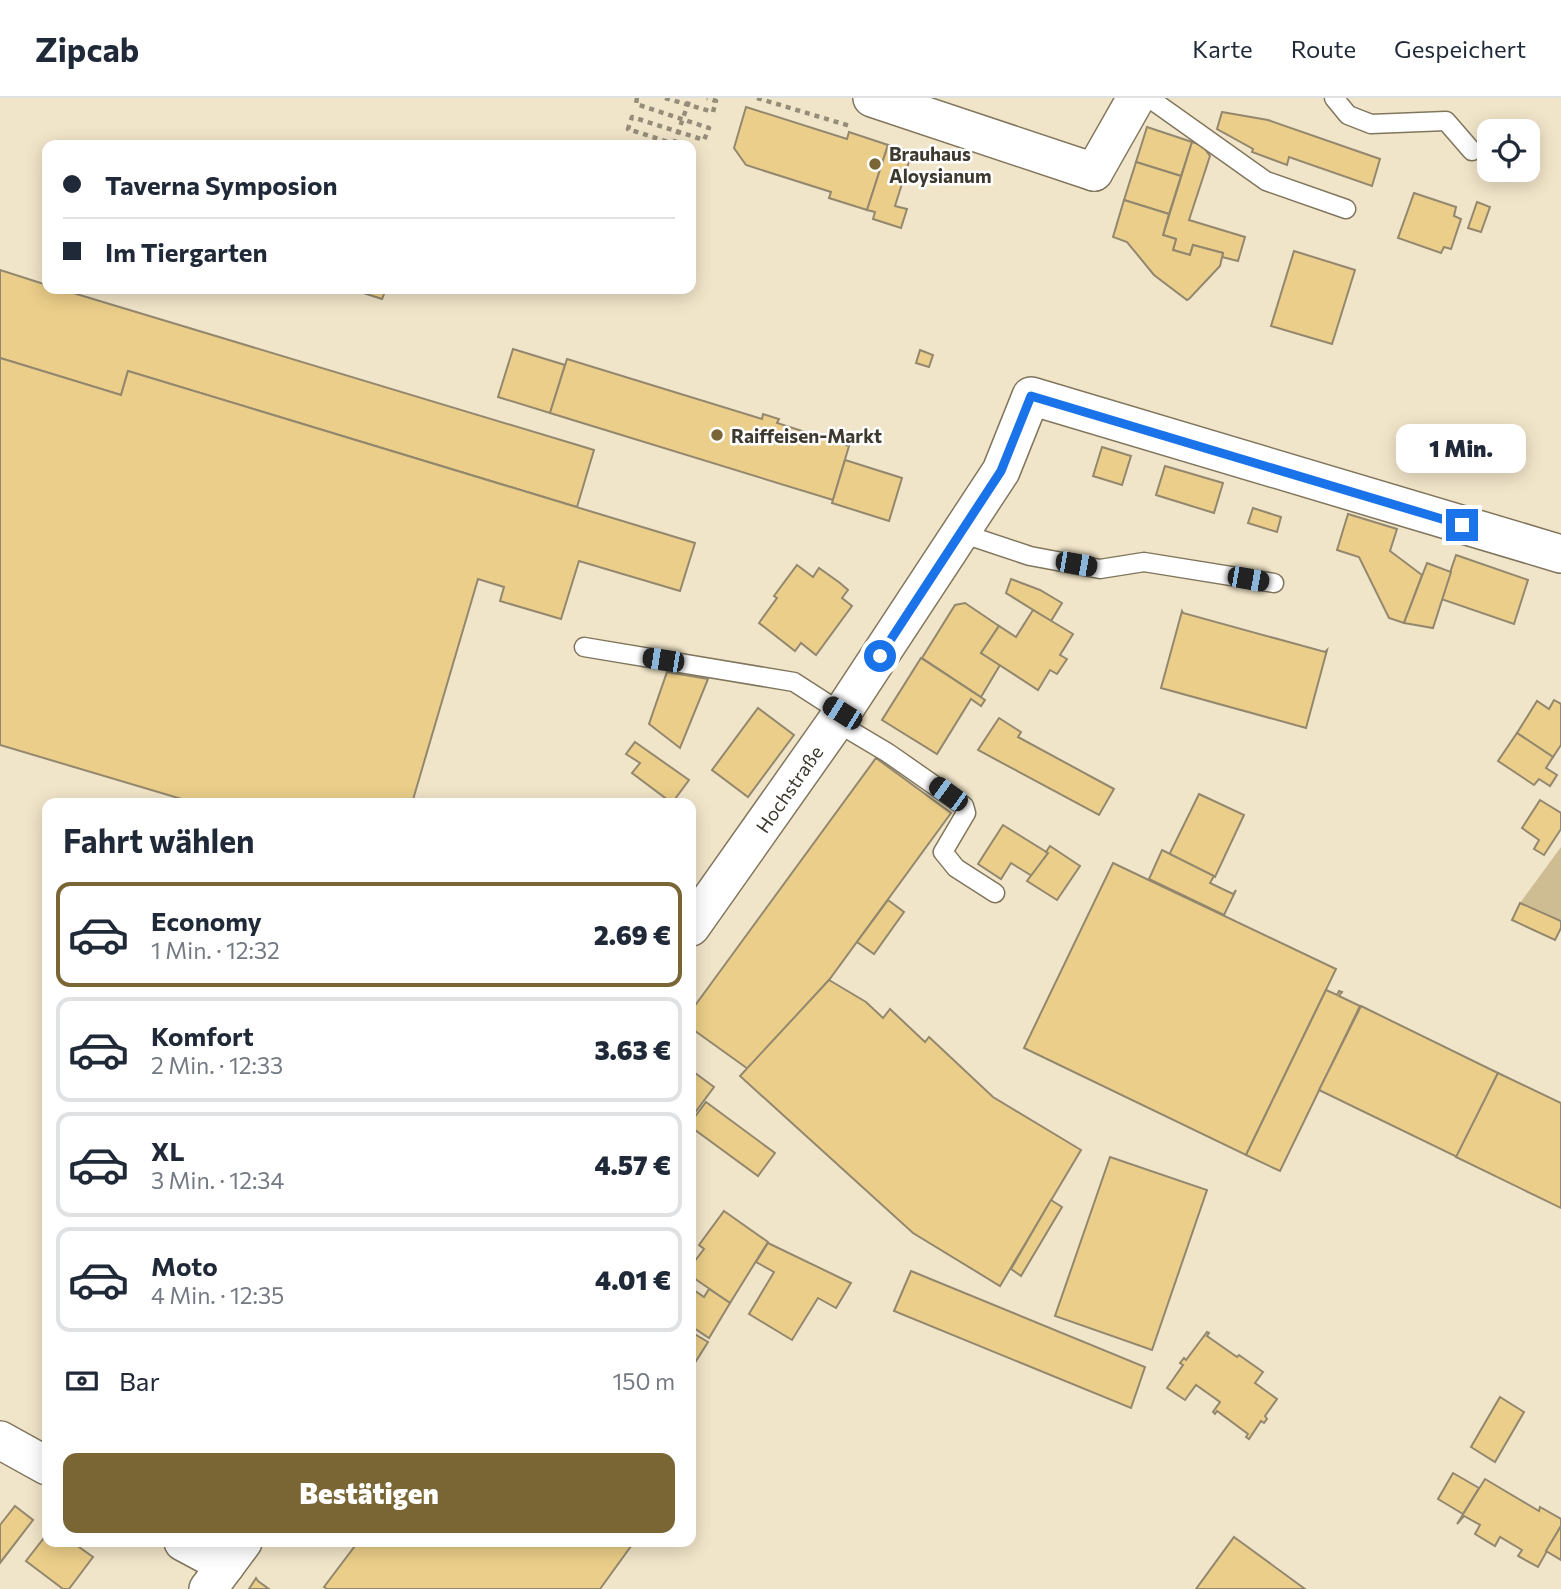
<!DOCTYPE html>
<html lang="de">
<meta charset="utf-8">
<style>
:root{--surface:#fff;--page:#f2f2f3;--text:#1f2937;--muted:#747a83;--line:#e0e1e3;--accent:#7a6635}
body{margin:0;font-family:Commissioner,sans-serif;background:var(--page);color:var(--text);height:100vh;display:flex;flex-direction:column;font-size:26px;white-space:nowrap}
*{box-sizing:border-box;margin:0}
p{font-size:23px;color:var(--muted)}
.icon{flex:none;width:38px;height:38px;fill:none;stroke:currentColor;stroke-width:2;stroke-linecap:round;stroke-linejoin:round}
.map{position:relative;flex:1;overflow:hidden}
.panel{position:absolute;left:42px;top:700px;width:654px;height:749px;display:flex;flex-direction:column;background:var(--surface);border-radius:14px;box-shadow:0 4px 18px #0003}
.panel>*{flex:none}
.top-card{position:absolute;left:42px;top:42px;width:654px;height:154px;border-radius:14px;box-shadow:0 4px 18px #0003;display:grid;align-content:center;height:154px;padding:0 21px;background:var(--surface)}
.fabs{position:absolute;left:1477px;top:21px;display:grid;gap:14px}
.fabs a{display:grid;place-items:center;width:63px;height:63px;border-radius:14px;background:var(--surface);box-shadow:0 4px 18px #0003;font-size:35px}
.end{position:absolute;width:32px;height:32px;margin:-16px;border:9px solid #1a73e8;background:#fff;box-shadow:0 0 0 4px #fff}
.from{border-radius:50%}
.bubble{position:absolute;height:49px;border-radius:14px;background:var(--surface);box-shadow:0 4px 18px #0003;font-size:23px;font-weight:800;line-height:49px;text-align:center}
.car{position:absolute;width:21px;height:42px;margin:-21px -10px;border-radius:9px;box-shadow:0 0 5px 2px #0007;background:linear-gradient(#222 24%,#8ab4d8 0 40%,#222 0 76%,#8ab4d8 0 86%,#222 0)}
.top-card b{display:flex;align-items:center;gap:24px;height:66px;font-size:26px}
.top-card b+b{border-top:2px solid var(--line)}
.top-card i{width:18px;height:18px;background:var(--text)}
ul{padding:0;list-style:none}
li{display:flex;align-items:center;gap:21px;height:105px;margin:0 14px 10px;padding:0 7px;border:4px solid var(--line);border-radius:14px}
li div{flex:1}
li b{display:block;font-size:26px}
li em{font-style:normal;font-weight:800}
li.on{border-color:var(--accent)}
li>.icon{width:63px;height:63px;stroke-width:1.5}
h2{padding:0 21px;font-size:32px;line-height:84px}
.pay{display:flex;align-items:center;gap:18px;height:77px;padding:0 21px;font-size:26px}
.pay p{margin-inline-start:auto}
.action{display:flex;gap:14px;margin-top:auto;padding:14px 21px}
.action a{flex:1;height:80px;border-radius:14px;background:var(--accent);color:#fff;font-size:28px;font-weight:800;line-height:80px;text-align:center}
header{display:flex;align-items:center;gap:42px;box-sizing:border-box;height:98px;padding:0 35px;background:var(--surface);border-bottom:2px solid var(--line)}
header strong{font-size:33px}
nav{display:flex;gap:38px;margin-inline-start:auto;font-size:24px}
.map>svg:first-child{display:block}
.green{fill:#cebc93}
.building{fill:#ebce89;stroke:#93886f;stroke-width:2}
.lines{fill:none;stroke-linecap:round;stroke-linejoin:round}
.lane-casing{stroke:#81765d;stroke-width:21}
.street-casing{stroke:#81765d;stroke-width:40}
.path{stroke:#958d79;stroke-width:4.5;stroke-dasharray:5 5;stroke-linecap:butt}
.lane{stroke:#fff;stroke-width:18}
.street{stroke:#fff;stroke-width:37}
.route{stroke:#1a73e8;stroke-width:9}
.poi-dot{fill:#7a6635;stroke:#fff;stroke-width:2.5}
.labels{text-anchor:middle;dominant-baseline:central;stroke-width:5;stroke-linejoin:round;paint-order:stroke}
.poi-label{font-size:19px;font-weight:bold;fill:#3e392e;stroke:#fff;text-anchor:start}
.street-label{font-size:19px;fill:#3e392e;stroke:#fff}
</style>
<header>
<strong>Zipcab</strong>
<nav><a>Karte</a><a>Route</a><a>Gespeichert</a></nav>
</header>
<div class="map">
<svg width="1561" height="1491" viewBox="0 0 1561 1491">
<rect width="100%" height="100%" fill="#f1e5c9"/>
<!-- green -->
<path class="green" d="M1561,749V823L1520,805Z"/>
<!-- building -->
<g class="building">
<path d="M746,9L847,41L849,34L888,47L867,112L829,100L831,94L746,67L734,50Z"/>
<path d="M1222,14L1268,22L1380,61L1372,88L1289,59L1287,67L1252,54L1253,51L1217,31Z"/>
<path d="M1147,29L1192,44L1181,78L1136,64Z"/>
<path d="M1192,44L1202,47L1210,58L1189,122L1245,139L1238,163L1222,159L1223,155L1193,147L1190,157L1173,152L1176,141L1163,137Z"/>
<path d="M888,47L912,54L895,108L907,111L901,130L873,121L875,114L867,112Z"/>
<path d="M1136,64L1181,78L1169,116L1124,102Z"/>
<path d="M1414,95L1456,109L1454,118L1461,121L1451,151L1444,149L1441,155L1398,140Z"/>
<path d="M1124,102L1169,116L1163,137L1176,141L1173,152L1190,157L1193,147L1223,155L1220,168L1189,201L1187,202L1154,177L1127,144L1113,139Z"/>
<path d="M1477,104L1490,109L1481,134L1468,130Z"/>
<path d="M1294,153L1355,172L1332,246L1271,228Z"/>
<path d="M0,172L47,187V191H60L594,352L577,409L128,273L121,297L0,260Z"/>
<path d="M351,191H386L382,201Z"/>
<path d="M513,251L565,267L550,315L498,299Z"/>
<path d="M920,252L933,257L929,269L916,265Z"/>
<path d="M0,260L121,297L128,273L695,445L680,493L579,463L561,521L500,503L504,489L478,481L412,705H195L0,647Z"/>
<path d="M567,261L762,321L763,316L779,321L777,325L849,348L833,402L550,315Z"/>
<path d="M1102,349L1131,358L1122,387L1093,378Z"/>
<path d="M845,362L902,380L889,423L832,405Z"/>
<path d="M1165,368L1223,385L1214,415L1156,397Z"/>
<path d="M1253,410L1281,419L1277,434L1248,425Z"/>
<path d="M1348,416L1397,431L1390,453L1422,477L1404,525L1389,520L1359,459L1337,452Z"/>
<path d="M1456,457L1528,482L1514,526L1441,501Z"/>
<path d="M1427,465L1451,474L1433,530L1404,525Z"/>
<path d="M797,467L813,479L819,470L840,485L848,492L842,500L852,508L816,557L801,545L795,553L759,525L777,500L774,498Z"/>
<path d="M1011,481L1040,492L1062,505L1051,523L1006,495Z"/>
<path d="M965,505L999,528L981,555L1000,567L981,599L922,560L955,507Z"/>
<path d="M1033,512L1073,536L1060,557L1067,561L1057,576L1050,572L1038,592L981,555L999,528L1016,539Z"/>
<path d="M1182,513L1183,515L1325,554L1327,552L1306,630L1161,590Z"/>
<path d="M921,560L985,602L981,608L971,601L937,656L882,622Z"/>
<path d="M667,574L708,581L680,650L649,626Z"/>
<path d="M1554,602L1561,606V647L1553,659L1517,635L1537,603L1549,611Z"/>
<path d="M758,610L794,637L748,699L712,672Z"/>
<path d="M999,620L1021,634L1018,639L1114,691L1099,717L978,652Z"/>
<path d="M1517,635L1553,659L1546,670L1557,677L1550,688L1539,681L1534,687L1498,663Z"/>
<path d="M635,644L689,682L672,705L632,675L640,665L626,656Z"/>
<path d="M876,660L951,715L829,882L748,971L691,930V913Z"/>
<path d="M1199,696L1244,717L1215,779L1169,757Z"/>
<path d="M1540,702L1561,715V731L1544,757L1534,751L1539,742L1522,730Z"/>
<path d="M1003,727L1048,755L1032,778L1011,765L1001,781L978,766Z"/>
<path d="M1050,748L1080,768L1057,802L1027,783L1048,755L1046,754Z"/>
<path d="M1162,752L1214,778L1210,785L1233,796L1236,792L1224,817L1149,781Z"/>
<path d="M1113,765L1336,871L1246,1057L1024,950Z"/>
<path d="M888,802L904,814L874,856L857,844Z"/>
<path d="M1520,805L1561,823V830L1555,842L1512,822Z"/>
<path d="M829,882L866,904L883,920L890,911L925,944L929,939L993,999L1081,1052L1000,1188L913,1135L740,978Z"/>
<path d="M1326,892L1337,897L1339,893L1342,894L1339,898L1360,908L1280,1073L1246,1057Z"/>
<path d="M1361,908L1498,975L1457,1059L1319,992Z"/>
<path d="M691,972L714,989L691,1020Z"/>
<path d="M1498,975L1561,1005V1110L1456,1059Z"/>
<path d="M706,1004L775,1055L758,1078L691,1029V1024Z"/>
<path d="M1110,1059L1207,1092L1152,1252L1055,1218Z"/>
<path d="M1051,1102L1062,1109L1021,1178L1011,1171Z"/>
<path d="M724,1113L768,1144L730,1205L691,1178V1168L704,1151L699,1147Z"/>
<path d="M768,1145L851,1185L836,1210L818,1200L792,1242L749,1216L774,1174L756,1164Z"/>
<path d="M911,1173L1145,1269L1131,1310L894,1213Z"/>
<path d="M691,1190L704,1199L709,1191L730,1205L709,1240L691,1228Z"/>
<path d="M691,1234L708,1244L691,1271Z"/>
<path d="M1207,1234L1209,1235L1207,1238L1237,1259L1239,1257L1263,1274L1255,1285L1277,1301L1265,1318L1267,1321L1264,1325L1261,1323L1249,1341L1246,1339L1248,1336L1217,1313L1215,1316L1213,1314L1220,1304L1196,1287L1185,1302L1167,1290L1183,1267L1180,1265L1184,1260L1186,1262Z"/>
<path d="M1500,1299L1524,1314L1495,1364L1471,1349Z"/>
<path d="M1453,1375L1479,1390L1463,1416L1438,1401Z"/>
<path d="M1485,1381L1539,1413L1540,1409L1561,1421V1428L1538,1469L1518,1458L1522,1452L1500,1439L1495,1448L1475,1436L1480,1427L1464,1418L1457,1426Z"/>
<path d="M15,1408L33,1422L0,1465V1427Z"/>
<path d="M1561,1428V1462L1546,1453Z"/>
<path d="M47,1436V1444H72L93,1459L69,1491H63L26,1463Z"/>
<path d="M1234,1439L1305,1491H1196Z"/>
<path d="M358,1444H634L600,1491H327L324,1489Z"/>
<path d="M256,1480L258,1483L269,1491H249Z"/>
</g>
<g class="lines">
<!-- lane casing -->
<g class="lane-casing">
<g id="lane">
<path d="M1149,0L1266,83L1346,111"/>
<path d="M1334,0L1348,17L1371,26L1446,23L1472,53"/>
<path d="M961,435L1030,458L1100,471L1144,464L1274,485"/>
<path d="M584,549L794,584L842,615"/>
<path d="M836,624L888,655L964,708L966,715L943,754L956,770L995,795"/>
</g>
</g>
<!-- street casing -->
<g class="street-casing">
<g id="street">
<path d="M872,0L1094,74"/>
<path d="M1094,74L1136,0"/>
<path d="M691,829L842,615L1001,373L1031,298L1561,456"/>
<path d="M0,1342L47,1368"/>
<path d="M183,1444L226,1467"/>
<path d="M208,1491L243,1444"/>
</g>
</g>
<!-- path -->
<g class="path">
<path d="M637,0L636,6L709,30L704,42L632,19L628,31L674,46"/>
<path d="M665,0L713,14L716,3L707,0"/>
<path d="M757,0L850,28"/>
<path d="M674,46L690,0"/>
</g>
<!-- lane -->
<use href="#lane" class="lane"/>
<!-- street -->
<use href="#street" class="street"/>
</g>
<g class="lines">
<!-- route -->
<path class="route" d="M880,558L1001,373L1031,298L1462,427"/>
</g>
<!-- markers -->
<g class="poi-dot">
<circle cx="875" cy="66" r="7"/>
<circle cx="717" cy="337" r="7"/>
</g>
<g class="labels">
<!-- poi labels -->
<g class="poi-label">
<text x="889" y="55">Brauhaus<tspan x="889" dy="22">Aloysianum</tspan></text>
<text x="731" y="337">Raiffeisen-Markt</text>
</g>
<!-- street labels -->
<g class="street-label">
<text transform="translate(789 691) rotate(-55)">Hochstraße</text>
</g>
</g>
</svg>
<div class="fabs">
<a><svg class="icon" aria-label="locate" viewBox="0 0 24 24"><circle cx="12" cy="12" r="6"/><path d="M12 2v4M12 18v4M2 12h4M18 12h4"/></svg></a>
</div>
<i class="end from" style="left:880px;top:558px"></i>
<i class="end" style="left:1462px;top:427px"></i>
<div class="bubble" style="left:1396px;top:326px;width:130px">1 Min.</div>
<i class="car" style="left:1076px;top:466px;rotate:100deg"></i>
<i class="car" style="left:1248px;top:481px;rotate:100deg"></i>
<i class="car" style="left:663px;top:562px;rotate:279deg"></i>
<i class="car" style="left:842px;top:615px;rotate:302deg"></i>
<i class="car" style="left:948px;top:696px;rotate:306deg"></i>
<div class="top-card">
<b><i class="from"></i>Taverna Symposion</b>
<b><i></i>Im Tiergarten</b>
</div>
<section class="panel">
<h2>Fahrt wählen</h2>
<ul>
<li class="on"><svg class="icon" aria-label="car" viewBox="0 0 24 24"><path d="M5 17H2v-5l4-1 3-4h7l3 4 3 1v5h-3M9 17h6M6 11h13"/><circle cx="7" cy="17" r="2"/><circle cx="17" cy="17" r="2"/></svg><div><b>Economy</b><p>1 Min. · 12:32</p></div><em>2.69 €</em></li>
<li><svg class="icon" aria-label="car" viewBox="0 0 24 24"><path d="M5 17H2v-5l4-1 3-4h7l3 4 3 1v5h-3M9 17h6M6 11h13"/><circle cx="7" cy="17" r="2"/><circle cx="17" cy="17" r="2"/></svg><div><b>Komfort</b><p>2 Min. · 12:33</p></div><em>3.63 €</em></li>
<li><svg class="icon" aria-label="car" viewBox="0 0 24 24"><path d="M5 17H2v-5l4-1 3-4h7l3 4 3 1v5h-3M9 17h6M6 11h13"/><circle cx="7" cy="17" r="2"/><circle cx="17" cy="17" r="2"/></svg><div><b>XL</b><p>3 Min. · 12:34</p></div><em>4.57 €</em></li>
<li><svg class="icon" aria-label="car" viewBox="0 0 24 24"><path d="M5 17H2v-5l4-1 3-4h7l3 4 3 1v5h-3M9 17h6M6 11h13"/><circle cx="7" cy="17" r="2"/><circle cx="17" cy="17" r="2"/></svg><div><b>Moto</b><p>4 Min. · 12:35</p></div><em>4.01 €</em></li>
</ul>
<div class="pay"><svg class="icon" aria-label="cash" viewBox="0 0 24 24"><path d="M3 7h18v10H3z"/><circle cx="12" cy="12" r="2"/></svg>Bar<p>150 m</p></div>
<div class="action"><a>Bestätigen</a></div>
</section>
</div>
